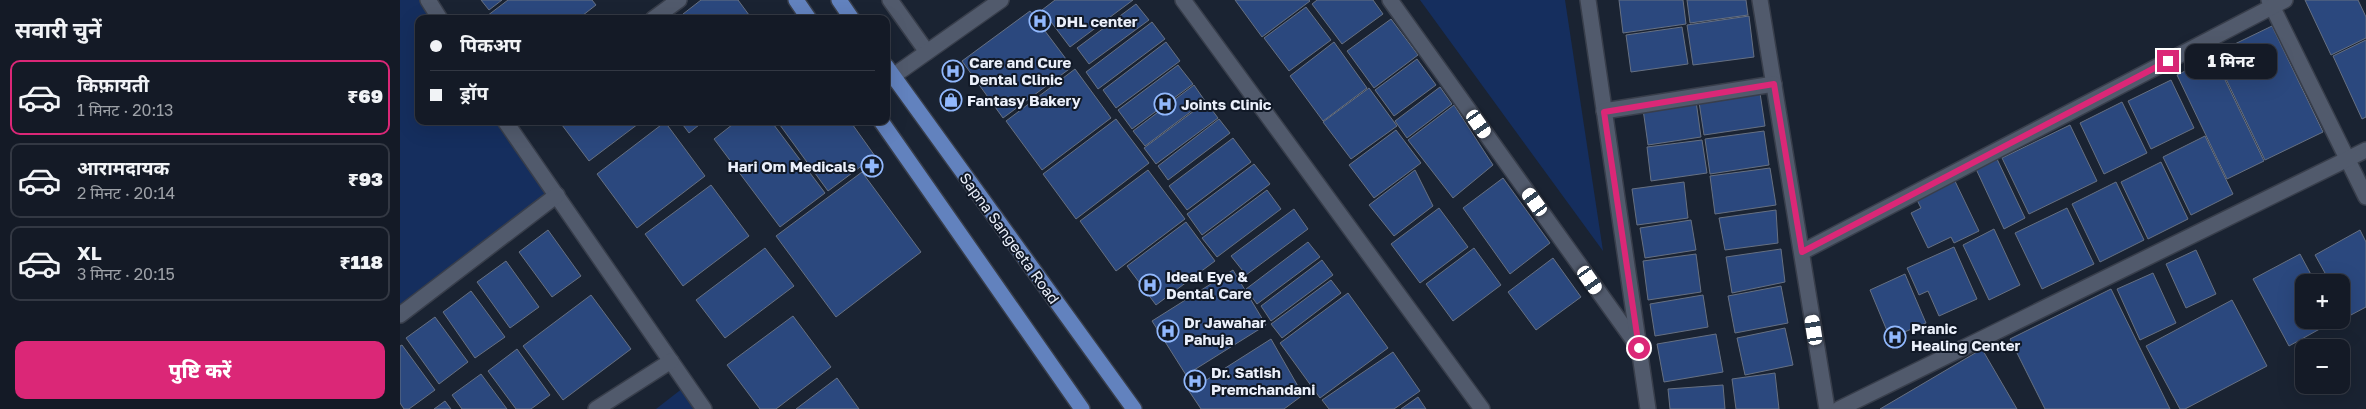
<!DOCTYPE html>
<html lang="hi">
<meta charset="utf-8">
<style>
:root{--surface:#141a26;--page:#212732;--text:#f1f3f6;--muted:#9da1a7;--line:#333843;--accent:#db2777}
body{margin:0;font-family:"Golos Text","Noto Sans Devanagari",sans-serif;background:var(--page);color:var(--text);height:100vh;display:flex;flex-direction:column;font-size:19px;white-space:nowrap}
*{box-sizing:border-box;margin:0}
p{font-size:16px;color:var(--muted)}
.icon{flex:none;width:28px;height:28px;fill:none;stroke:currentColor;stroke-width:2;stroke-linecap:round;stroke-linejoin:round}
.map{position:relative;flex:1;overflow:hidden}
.drawer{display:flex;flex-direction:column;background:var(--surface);width:400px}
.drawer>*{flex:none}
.guide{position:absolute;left:15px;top:15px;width:475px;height:110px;border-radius:10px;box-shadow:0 5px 20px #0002,0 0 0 1px var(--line);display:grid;align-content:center;height:110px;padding:0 15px;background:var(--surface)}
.buttons{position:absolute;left:1895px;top:274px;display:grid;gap:10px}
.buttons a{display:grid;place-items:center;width:55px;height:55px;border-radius:10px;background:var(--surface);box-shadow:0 5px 20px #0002,0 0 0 1px var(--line);font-size:25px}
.end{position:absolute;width:22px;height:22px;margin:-11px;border:6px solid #db2777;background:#fff;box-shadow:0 0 0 2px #fff}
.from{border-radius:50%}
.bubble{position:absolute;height:35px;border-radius:10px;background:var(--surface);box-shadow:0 5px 20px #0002,0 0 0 1px var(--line);font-size:16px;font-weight:800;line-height:35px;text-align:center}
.car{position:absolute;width:15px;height:30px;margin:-15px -8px;border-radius:6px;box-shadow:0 0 4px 1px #0007;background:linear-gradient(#fff 24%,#345 0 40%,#fff 0 76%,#345 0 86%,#fff 0)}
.guide b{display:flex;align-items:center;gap:18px;height:48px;font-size:19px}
.guide b+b{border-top:1px solid var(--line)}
.guide i{width:12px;height:12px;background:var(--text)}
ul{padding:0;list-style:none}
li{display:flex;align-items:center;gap:15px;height:75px;margin:0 10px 8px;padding:0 5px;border:2px solid var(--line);border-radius:10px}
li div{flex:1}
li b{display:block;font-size:19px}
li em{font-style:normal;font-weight:800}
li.active{border-color:var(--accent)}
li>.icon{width:45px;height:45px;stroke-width:1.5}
h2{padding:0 15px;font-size:22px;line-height:60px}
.primary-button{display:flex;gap:10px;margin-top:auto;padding:10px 15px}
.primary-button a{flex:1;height:58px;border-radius:10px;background:var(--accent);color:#fff;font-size:20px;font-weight:800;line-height:58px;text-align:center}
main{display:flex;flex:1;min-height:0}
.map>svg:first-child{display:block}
.green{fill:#152e5e}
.building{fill:#2b487e;stroke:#667082}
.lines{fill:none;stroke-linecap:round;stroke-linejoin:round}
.minor-casing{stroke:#383e4b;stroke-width:18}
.major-casing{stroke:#383e4b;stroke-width:18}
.minor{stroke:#515a6c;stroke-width:15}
.major{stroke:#6282be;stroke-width:15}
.route{stroke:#db2777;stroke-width:6}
.labels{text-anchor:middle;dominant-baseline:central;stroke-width:4;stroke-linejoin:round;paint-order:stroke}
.poi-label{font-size:15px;font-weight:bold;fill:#ebf0fb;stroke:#111927;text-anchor:start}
.street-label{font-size:15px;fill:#ebf0fb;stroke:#111927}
</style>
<main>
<section class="drawer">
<h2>सवारी चुनें</h2>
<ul>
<li class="active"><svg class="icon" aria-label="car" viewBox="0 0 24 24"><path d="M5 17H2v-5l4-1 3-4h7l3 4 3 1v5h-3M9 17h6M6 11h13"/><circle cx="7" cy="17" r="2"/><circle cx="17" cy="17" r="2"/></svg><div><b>किफ़ायती</b><p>1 मिनट · 20:13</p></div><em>₹69</em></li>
<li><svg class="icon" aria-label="car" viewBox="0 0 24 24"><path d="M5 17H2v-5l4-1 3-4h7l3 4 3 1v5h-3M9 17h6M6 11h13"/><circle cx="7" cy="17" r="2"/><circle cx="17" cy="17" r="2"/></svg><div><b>आरामदायक</b><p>2 मिनट · 20:14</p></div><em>₹93</em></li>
<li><svg class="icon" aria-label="car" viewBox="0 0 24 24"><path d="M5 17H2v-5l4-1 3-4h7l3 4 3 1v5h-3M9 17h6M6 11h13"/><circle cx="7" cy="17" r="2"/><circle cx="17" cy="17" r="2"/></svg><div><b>XL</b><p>3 मिनट · 20:15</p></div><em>₹118</em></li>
</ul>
<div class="primary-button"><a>पुष्टि करें</a></div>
</section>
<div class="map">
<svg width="1966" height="409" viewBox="0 0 1966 409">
<rect width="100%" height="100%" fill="#1a2332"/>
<!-- green -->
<g class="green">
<path d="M0,0H28L40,19H19V121H105L157,195L0,315Z"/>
<path d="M1020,0H1165L1203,251Z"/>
<path d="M292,381L310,409H256Z"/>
</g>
<!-- building -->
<g class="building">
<path d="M81,0H102L89,10Z"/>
<path d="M108,0H192L196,5L178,19H83Z"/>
<path d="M301,0H338L352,19H287L283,14Z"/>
<path d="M655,0H733L670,47L642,10Z"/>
<path d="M835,0H909L910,1L862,37Z"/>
<path d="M917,0H973L983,14L942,44L912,4Z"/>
<path d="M1219,0H1283L1286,24L1223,33Z"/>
<path d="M1287,0H1346L1348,15L1290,23Z"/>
<path d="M1905,0H1958L1966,17V38L1931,55Z"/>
<path d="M736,4L749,20L689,64L677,48Z"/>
<path d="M906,7L931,40L889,71L864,38Z"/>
<path d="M630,11L672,67L603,118L562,61Z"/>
<path d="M1349,16L1354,57L1293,65L1287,25Z"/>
<path d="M991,19L1018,55L974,88L947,51Z"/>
<path d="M752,22L765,39L698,89L686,72Z"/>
<path d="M1872,26L1923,132L1865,160L1814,54Z"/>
<path d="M1282,27L1288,64L1231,72L1226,35Z"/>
<path d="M1966,40V117L1962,119L1933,56Z"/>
<path d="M766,42L780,61L716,108L703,90Z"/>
<path d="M934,42L967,88L923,121L890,76Z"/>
<path d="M1814,57L1864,161L1827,179L1777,75Z"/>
<path d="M1017,59L1036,85L994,116L975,90Z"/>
<path d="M778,65L793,84L732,129L718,110Z"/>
<path d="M675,69L711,118L642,170L606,121Z"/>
<path d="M1771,80L1794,128L1751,149L1728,101Z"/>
<path d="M794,85L805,101L745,146L733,131Z"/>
<path d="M1040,87L1052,104L1007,138L995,121Z"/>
<path d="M969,88L997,126L951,159L923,122Z"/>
<path d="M1360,93L1365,126L1304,135L1299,102Z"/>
<path d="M1296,101L1301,137L1248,145L1243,109Z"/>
<path d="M806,102L818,118L756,164L744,148Z"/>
<path d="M1722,102L1747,153L1704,174L1680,123Z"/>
<path d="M1054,105L1093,165L1053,198L1008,140Z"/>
<path d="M716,119L749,163L676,219L643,174Z"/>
<path d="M819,119L830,133L768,180L758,166Z"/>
<path d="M159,121H242L189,161Z"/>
<path d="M280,121H304L289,133Z"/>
<path d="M337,121H371L425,193L380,227L314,139Z"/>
<path d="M377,121H450L475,156L428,191Z"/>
<path d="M265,122L305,176L237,228L197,174Z"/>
<path d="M1670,125L1697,181L1629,214L1602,158Z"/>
<path d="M996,130L1021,163L974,198L949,165Z"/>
<path d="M1364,131L1369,165L1310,174L1305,139Z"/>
<path d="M1805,136L1833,194L1791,215L1763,157Z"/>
<path d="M833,138L851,162L787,210L769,186Z"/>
<path d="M1302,140L1307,173L1251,181L1247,147Z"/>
<path d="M1597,159L1625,218L1604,229L1576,169Z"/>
<path d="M1761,162L1788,219L1748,239L1721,182Z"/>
<path d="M854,164L870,184L802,235L787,214Z"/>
<path d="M1370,168L1376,205L1315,214L1310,176Z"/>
<path d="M748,170L785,219L716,271L680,221Z"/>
<path d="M1015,170L1033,206L994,236L969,205Z"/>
<path d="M462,172L521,252L436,317L376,236Z"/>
<path d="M1553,177L1579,231L1554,243L1551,237L1528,248L1511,213L1521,208L1515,196Z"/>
<path d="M1103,178L1150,243L1110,274L1063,208Z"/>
<path d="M1284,182L1288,218L1237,225L1232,189Z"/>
<path d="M1716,182L1744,240L1700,262L1672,204Z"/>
<path d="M311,185L349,236L283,286L245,234Z"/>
<path d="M867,190L881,209L817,257L802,238Z"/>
<path d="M1039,208L1068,247L1020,283L991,244Z"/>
<path d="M1667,208L1694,264L1642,289L1615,233Z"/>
<path d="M894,209L908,229L846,275L831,256Z"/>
<path d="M1376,210L1378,243L1325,250L1319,218Z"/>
<path d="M1291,220L1296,250L1245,258L1240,228Z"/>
<path d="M786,222L815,261L756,305L727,266Z"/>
<path d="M1594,229L1620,285L1589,300L1563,245Z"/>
<path d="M148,230L181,276L152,297L119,252Z"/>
<path d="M1960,230L1966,242V307L1949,316L1941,303V282H1930L1915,255Z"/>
<path d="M908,242L920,257L857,304L846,289Z"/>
<path d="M1554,247L1577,299L1539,316L1528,291L1519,295L1507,268Z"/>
<path d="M365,248L394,286L325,338L296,300Z"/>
<path d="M1074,248L1101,285L1053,321L1026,284Z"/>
<path d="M1381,249L1385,282L1332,293L1326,257Z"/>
<path d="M1796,250L1816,294L1786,308L1766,264Z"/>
<path d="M1296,254L1301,292L1248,300L1243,261Z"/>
<path d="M1900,254L1915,282H1904V320H1936L1889,346L1853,279Z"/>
<path d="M1153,258L1181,297L1136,330L1108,292Z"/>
<path d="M922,260L933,275L871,321L861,306Z"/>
<path d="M106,261L139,307L110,328L77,282Z"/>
<path d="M833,270L866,325L786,375L752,321Z"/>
<path d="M1753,273L1776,323L1740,340L1717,289Z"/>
<path d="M1505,274L1526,323L1490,338L1470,290Z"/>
<path d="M931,280L941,293L882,338L871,324Z"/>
<path d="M1381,286L1388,323L1335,333L1328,296Z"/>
<path d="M1711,289L1770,409H1645L1610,339Z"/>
<path d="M71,291L105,337L75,358L43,312Z"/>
<path d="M948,293L988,348L920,398L880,343Z"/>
<path d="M191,295L231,349L163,400L123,346Z"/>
<path d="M1303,295L1308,327L1255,336L1250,304Z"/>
<path d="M1832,300L1867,366L1785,409H1780L1746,346Z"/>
<path d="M393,316L431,367L376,409H360L327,365Z"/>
<path d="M35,317L68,362L39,384L6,338Z"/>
<path d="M1385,328L1393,365L1345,375L1337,338Z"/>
<path d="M1316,334L1323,372L1264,382L1257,344Z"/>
<path d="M871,339L903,395L884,409H801L789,391Z"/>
<path d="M2,345L35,390L9,409H4L0,403V346Z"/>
<path d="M117,349L150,395L131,409H116L88,371Z"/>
<path d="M1582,349L1617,409H1480Z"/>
<path d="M993,352L1020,391L994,409H929L922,400Z"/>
<path d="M1375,373L1379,409H1336L1332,379Z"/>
<path d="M81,374L107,409H62L52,395Z"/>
<path d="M437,378L459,409H396Z"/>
<path d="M1323,385L1325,409H1270L1268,389Z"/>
<path d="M1018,397L1026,409H1001Z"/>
<path d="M45,401L51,409H34Z"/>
</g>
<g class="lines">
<!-- minor casing -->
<g class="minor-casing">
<g id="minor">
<path d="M28,0L40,19"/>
<path d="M490,0L527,52"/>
<path d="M783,0L1082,409"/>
<path d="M990,0L1239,348"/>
<path d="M1188,0L1248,409"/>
<path d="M1360,0L1427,409"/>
<path d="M1869,0L1966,197"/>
<path d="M253,19L279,0"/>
<path d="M486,81L601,0"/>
<path d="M1204,111L1374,84"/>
<path d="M105,121L304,409"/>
<path d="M1402,252L1885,0"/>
<path d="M0,315L157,195"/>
<path d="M196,409L271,361"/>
<path d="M1439,409L1966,150"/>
</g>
</g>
<!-- major casing -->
<g class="major-casing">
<g id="major">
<path d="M396,0L409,19"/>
<path d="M439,0L452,19"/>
<path d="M486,66L734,409"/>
<path d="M481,121L682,409"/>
</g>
</g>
<!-- minor -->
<use href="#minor" class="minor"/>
<!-- major -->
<use href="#major" class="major"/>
</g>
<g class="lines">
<!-- route -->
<path class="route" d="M1239,348L1204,112L1374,84L1402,252L1768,61"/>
</g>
<!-- icons -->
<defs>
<g id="hospital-ring" transform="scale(1.125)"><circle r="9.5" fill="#111927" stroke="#91b8fd" stroke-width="1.5"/><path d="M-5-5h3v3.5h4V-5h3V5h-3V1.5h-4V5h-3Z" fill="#91b8fd"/></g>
<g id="shop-ring" transform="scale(1.125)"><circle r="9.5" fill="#111927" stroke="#91b8fd" stroke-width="1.5"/><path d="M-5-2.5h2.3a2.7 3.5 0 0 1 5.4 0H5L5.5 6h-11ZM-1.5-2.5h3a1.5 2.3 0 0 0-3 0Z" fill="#91b8fd"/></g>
<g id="pharmacy-ring" transform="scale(1.125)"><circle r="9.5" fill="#111927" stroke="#91b8fd" stroke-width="1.5"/><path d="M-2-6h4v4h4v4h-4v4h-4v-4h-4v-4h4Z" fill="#91b8fd"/></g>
</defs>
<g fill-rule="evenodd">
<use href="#hospital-ring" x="640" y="21"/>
<use href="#hospital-ring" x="553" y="71"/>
<use href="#shop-ring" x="551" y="100"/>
<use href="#hospital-ring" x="765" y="104"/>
<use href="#pharmacy-ring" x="472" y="166"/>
<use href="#hospital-ring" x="750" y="285"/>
<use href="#hospital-ring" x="768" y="331"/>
<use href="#hospital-ring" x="1495" y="337"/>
<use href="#hospital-ring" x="795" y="381"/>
</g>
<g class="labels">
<!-- poi labels -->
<g class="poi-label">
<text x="656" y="21">DHL center</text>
<text x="569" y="62">Care and Cure<tspan x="569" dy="17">Dental Clinic</tspan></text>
<text x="567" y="100">Fantasy Bakery</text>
<text x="781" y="104">Joints Clinic</text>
<text x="456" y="166" text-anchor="end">Hari Om Medicals</text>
<text x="766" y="276">Ideal Eye &amp;<tspan x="766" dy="17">Dental Care</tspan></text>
<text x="784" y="322">Dr Jawahar<tspan x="784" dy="17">Pahuja</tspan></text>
<text x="1511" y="328">Pranic<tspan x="1511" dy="17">Healing Center</tspan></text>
<text x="811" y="372">Dr. Satish<tspan x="811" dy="17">Premchandani</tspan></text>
</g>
<!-- street labels -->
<g class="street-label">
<text transform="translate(610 238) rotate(54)">Sapna Sangeeta Road</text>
</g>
</g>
</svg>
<div class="buttons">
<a>+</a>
<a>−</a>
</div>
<i class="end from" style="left:1239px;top:348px"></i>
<i class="end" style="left:1768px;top:61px"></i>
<div class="bubble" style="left:1785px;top:44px;width:92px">1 मिनट</div>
<i class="car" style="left:1079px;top:124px;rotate:145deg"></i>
<i class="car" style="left:1135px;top:202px;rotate:324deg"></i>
<i class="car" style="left:1190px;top:280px;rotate:145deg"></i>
<i class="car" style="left:1414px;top:330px;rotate:351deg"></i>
<div class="guide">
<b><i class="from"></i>पिकअप</b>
<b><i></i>ड्रॉप</b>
</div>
</div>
</main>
